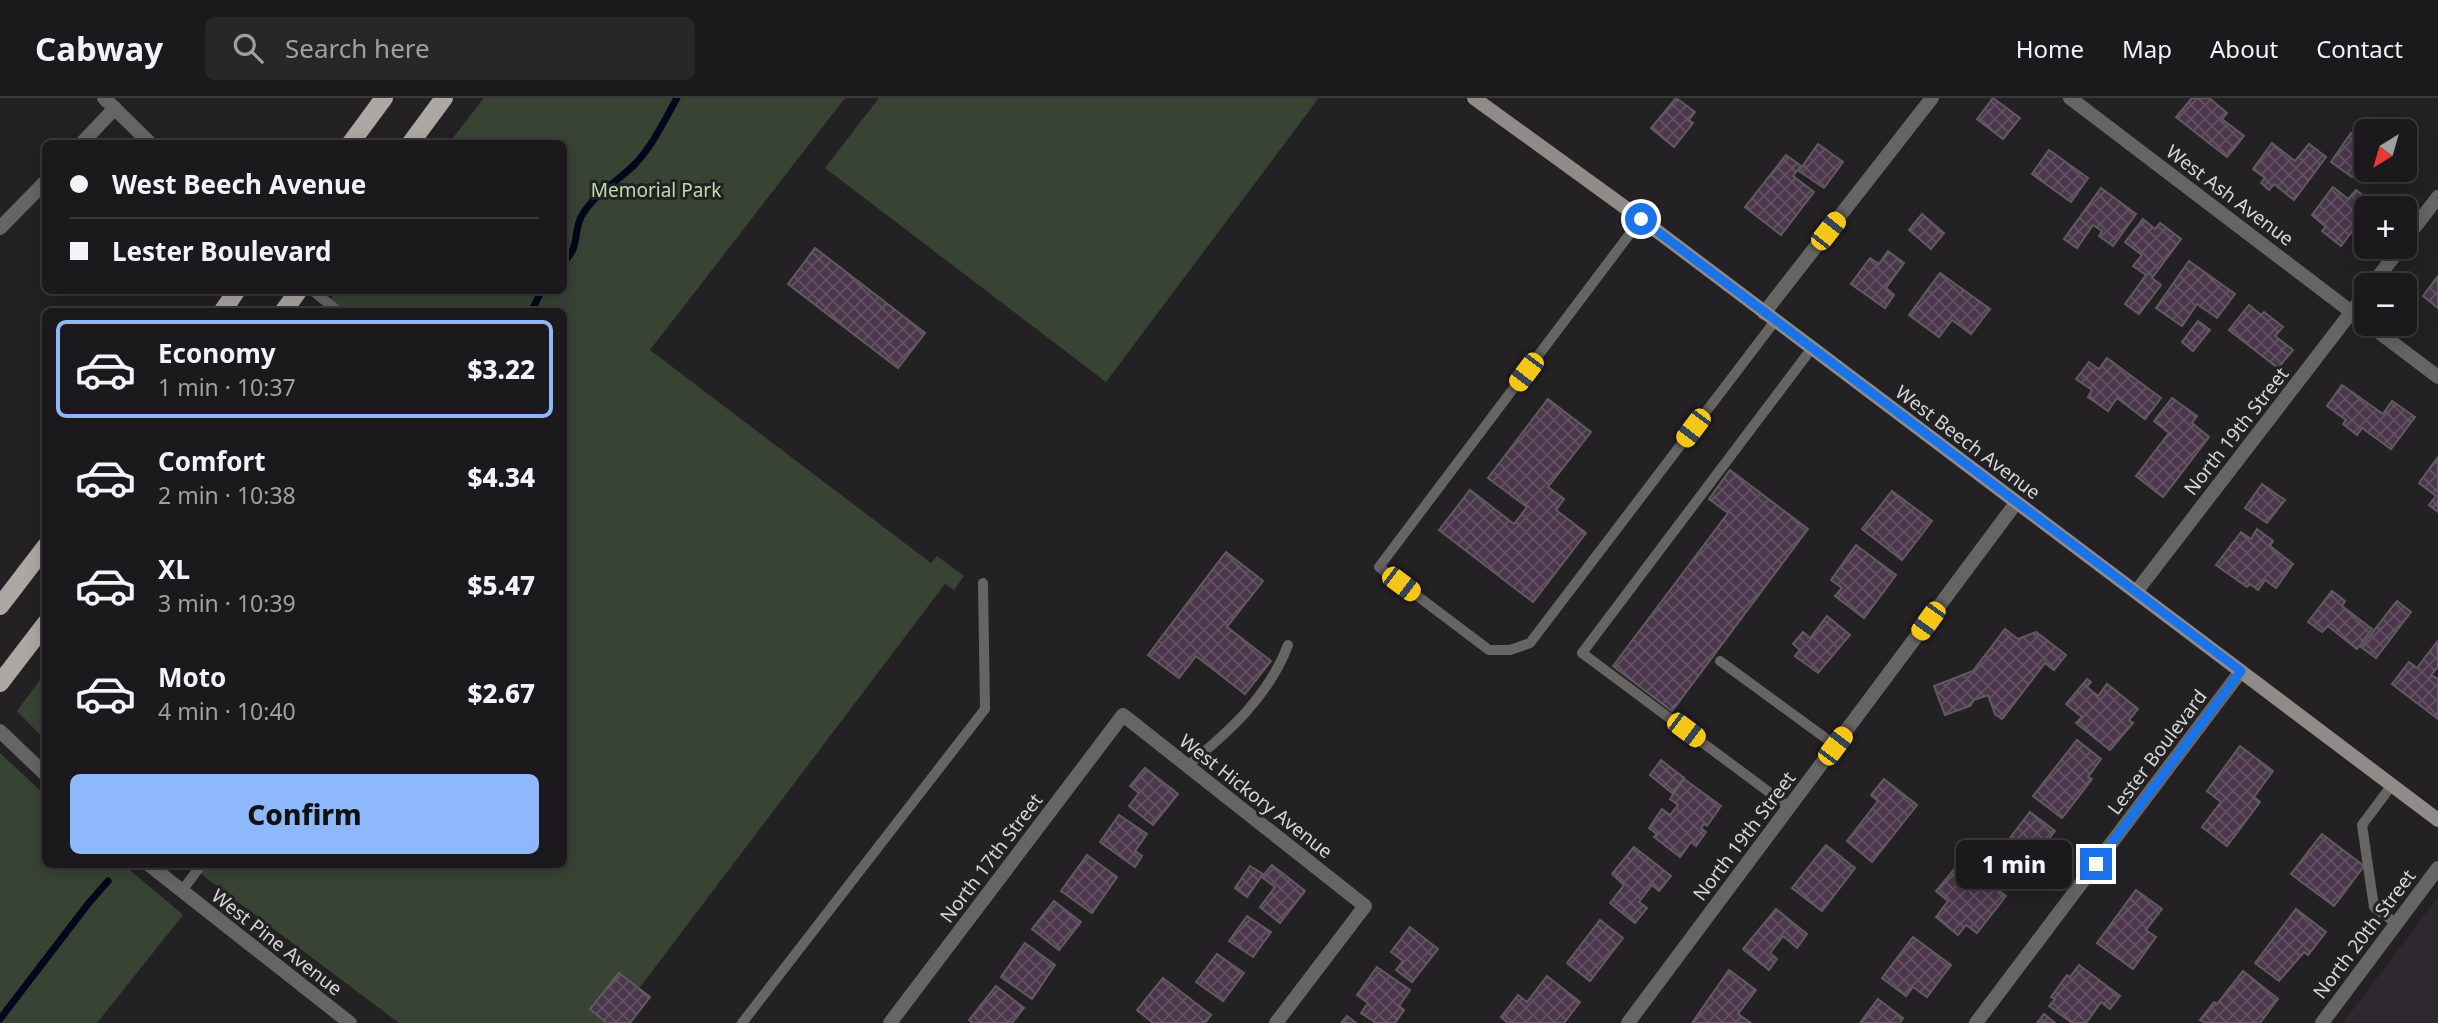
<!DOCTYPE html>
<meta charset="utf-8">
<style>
:root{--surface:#1b191b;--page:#282628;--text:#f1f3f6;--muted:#a0a0a3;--line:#39383a;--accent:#8eb8fd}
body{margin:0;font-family:"Noto Sans",sans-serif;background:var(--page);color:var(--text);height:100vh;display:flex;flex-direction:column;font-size:26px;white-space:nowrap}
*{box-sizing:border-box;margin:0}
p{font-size:23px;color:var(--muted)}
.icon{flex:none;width:38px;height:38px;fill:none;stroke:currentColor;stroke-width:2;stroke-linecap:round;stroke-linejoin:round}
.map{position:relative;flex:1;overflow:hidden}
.details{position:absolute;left:42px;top:210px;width:525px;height:560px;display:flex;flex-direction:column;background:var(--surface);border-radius:10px;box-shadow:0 4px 18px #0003,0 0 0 2px var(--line)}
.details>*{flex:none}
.banner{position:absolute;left:42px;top:42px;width:525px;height:154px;border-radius:10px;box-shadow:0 4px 18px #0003,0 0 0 2px var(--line);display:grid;align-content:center;height:154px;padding:0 28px;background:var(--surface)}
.needle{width:46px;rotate:217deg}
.buttons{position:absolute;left:2354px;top:21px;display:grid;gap:14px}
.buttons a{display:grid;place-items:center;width:63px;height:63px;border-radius:10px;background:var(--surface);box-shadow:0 4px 18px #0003,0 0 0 2px var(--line);font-size:35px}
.end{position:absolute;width:32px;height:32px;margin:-16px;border:9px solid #1a73e8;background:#fff;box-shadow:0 0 0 4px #fff}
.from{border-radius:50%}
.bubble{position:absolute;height:49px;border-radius:10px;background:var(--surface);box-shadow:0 4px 18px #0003,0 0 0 2px var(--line);font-size:23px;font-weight:800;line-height:49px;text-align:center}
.car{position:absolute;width:21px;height:42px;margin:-21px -10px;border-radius:9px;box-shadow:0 0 5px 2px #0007;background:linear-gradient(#f5c518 24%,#345 0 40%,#f5c518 0 76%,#345 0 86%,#f5c518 0)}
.banner b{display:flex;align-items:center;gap:24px;height:66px;font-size:26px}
.banner b+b{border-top:2px solid var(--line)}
.banner i{width:18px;height:18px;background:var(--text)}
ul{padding:12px 0 0;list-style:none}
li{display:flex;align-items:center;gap:21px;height:98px;margin:0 14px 10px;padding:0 14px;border:4px solid transparent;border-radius:10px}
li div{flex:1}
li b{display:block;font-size:26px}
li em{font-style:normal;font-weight:800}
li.selected{border-color:var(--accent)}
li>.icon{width:63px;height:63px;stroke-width:1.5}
.button{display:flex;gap:14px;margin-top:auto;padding:14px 28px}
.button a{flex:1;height:80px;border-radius:10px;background:var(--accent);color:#111;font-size:28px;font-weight:800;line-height:80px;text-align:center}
header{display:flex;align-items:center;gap:42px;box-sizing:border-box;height:98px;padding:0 35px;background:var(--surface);border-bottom:2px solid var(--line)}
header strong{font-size:33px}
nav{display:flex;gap:38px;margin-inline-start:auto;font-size:24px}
.search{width:490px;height:63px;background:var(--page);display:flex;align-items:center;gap:18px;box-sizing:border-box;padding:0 24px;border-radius:10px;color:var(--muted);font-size:26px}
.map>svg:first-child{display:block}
.built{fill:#302830}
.park{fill:#384334}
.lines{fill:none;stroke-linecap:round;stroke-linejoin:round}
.stream{stroke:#01081b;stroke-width:7}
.building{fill:url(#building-cross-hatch);stroke:#5f5b5f;stroke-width:2}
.service{stroke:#676563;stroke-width:10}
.minor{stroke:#676563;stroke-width:14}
.tertiary{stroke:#676563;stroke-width:14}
.secondary{stroke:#8e8b88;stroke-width:14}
.primary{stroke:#aca8a4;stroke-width:18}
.route{stroke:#1a73e8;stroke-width:9}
.labels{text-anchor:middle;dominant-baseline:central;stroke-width:6;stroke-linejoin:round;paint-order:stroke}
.park-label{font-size:19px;fill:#badfae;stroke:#242124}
.street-label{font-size:19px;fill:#d8d6d8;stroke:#242124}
</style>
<header>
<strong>Cabway</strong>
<div class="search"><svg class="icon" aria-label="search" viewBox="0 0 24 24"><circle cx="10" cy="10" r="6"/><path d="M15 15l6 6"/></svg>Search here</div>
<nav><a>Home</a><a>Map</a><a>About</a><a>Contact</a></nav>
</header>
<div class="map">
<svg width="2438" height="925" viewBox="0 0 2438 925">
<defs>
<pattern id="building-cross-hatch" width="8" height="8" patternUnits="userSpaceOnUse" patternTransform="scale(1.75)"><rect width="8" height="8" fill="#4b364b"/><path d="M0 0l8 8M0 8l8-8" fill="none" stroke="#645264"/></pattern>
</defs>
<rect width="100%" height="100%" fill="#242124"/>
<!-- built -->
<path class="built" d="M2438,799V925H2343Z"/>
<!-- park -->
<g class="park">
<path d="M484,0H845L650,252L931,465L937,458L964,478L954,492L945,486L613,925H399L189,767L564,766V214L321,213L337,193L564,192V46L449,45Z"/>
<path d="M879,0H1316L1318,1L1106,284L825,70Z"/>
<path d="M45,575V642L17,613Z"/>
<path d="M0,655L45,697L46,766L124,767L183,817L97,925H0Z"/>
</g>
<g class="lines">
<!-- stream -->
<g class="stream">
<path d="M564,164C580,148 573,136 581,119C593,96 619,83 636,65C654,45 664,23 677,0"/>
<path d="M531,214L542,192"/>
<path d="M0,921L88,806L108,783"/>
</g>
</g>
<!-- building -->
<g class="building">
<path d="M1676,0L1695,14L1689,22L1693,25L1674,49L1651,30Z"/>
<path d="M1993,0L2020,20L2003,41L1977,21Z"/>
<path d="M2192,0H2209L2227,15L2222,21L2244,38L2227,59L2176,19Z"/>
<path d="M2351,35L2366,46V59L2352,79L2331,64Z"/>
<path d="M2272,45L2295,63L2309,46L2326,59L2294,102L2274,86L2269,92L2261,85L2265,80L2253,71Z"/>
<path d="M1818,46L1843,64L1824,90L1799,73Z"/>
<path d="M2049,52L2088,80L2071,104L2032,76Z"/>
<path d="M1786,57L1801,68L1793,78L1814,94L1781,137L1745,109Z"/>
<path d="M2333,89L2348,101L2356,92L2379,110H2366V141L2354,131L2341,148L2322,133L2326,129L2312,117Z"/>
<path d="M2101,90L2136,116L2113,148L2099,138L2102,133L2093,127L2077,150L2064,141Z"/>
<path d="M1922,116L1944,135L1931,151L1909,132Z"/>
<path d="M2143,121L2155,131L2160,125L2181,141L2152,180L2161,187L2139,216L2125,206L2146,177L2133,168L2142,157L2125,144Z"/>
<path d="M815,150L925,235L898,270L788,186Z"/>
<path d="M1888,153L1904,165L1886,190L1894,197L1885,210L1851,186L1870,160L1879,166Z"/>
<path d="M2189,163L2235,196L2217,220L2197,206L2182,228L2156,210Z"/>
<path d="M1940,175L1990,211L1971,236L1952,222L1939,239L1909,217Z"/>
<path d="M2438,178V210L2423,198Z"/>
<path d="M2249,207L2261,217L2264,214L2283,229L2275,238L2293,252L2278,270L2229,232Z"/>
<path d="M2198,223L2210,232L2193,253L2182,244Z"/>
<path d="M2107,260L2161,300L2145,321L2117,300L2108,313L2088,299L2092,292L2076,281L2089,264L2099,271Z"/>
<path d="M2342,287L2383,316L2392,303L2415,319L2391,351L2362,330L2357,337L2343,326L2346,322L2327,308Z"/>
<path d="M2172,300L2197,318L2192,325L2209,339L2163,399L2136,378L2169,335L2154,323Z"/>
<path d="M1548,301L1591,334L1548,389L1564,401L1556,412L1586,435L1533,504L1439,432L1470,392L1514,426L1527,409L1488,380Z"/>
<path d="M2438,359V414L2429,407L2436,398L2419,385Z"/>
<path d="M1730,372L1808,431L1672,613L1613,568L1728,415L1709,401Z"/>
<path d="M2262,386L2285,402L2267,425L2245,410Z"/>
<path d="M1892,393L1932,423L1902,462L1862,431Z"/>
<path d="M2257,431L2273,443L2270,448L2293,466L2276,490L2265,482L2258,492L2250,486L2247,489L2216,467L2241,434L2251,441Z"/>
<path d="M1856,447L1896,477L1864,520L1835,498L1842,490L1831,482Z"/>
<path d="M1226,454L1263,483L1227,529L1271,563L1245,596L1196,558L1179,580L1148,557Z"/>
<path d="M2332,493L2345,503L2342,508L2372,531L2357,551L2328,528L2322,534L2308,524Z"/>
<path d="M2397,503L2411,514L2376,560L2361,549Z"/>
<path d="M1827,518L1850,537L1818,575L1795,558L1800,552L1793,546L1803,534L1810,540Z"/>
<path d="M2005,531L2018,541L2036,534L2066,557L2054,572L2045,565L2002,621L1995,616L1988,597L1974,602L1970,608L1945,617L1934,588L1973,573Z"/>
<path d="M2437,544L2438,569L2431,577L2438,581V621L2392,586L2409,564L2417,570Z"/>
<path d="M2087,581L2091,584L2087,589L2098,598L2107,586L2138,611L2129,622L2133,625L2110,652L2076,625L2082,619L2066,606Z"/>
<path d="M2077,642L2101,661L2088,679L2092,681L2062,720L2033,698Z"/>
<path d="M2240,648L2273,673L2254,699L2260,704L2227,748L2202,729L2221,704L2207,693Z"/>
<path d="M1661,662L1684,680L1672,695L1650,677Z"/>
<path d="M1145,670L1178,696L1153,727L1129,708L1139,695L1130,688Z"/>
<path d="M1684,681L1721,708L1707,728L1704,726L1701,730L1706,734L1696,748L1691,744L1680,759L1654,739L1657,736L1649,730L1662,711L1670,717L1678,707L1670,701Z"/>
<path d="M1884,681L1917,707L1872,764L1847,743L1878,703L1871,697Z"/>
<path d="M2030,714L2055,733L2029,767L2022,763L2015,773L1996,758Z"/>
<path d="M1119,717L1147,736L1135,753L1142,758L1135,769L1100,744Z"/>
<path d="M2322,736L2364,768L2334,808L2291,776Z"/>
<path d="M1826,747L1855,770L1822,813L1792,790Z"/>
<path d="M1634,749L1671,778L1659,793L1652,787L1639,804L1647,810L1635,825L1610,805L1624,787L1612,776Z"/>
<path d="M1087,757L1117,779L1092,815L1061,793Z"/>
<path d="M1272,767L1305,793L1280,825L1260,809L1275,789L1262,779Z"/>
<path d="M1250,768L1263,776L1247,799L1235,790Z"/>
<path d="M1956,769L1976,784L1980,778L2006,798L1977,835L1966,827L1958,837L1936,819L1948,803L1936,793Z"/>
<path d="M2136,792L2162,811L2146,832L2156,839L2133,871L2097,845Z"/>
<path d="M1054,803L1081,824L1059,852L1032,831Z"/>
<path d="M1776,811L1807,836L1797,850L1783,838L1770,855L1777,861L1769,872L1743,851Z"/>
<path d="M2296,811L2326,834L2308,857L2304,854L2279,883L2255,865Z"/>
<path d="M1247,818L1271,834L1253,859L1229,843Z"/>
<path d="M1600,822L1623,840L1590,883L1567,865Z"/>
<path d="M1410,829L1438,851L1412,884L1396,872L1403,863L1391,854Z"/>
<path d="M1913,839L1951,867L1927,899L1913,889L1906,898L1882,880Z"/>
<path d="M1025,845L1055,867L1032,901L1001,879Z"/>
<path d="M1217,856L1244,875L1223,903L1196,884Z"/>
<path d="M2079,867L2120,898L2110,911L2101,904L2086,925H2072L2049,908L2055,901L2051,899L2067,877L2070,879Z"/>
<path d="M1377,869L1410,892L1399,908L1404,912L1395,925H1376L1361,915L1368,905L1357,897Z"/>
<path d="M1729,872L1756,892L1738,916L1751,925H1692Z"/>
<path d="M2243,873L2278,901L2260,925H2205L2200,922L2214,904L2217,906Z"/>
<path d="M619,875L650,899L630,925H607L590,911Z"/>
<path d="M1547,878L1580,904L1564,925H1508L1501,919L1518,897L1527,904Z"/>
<path d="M1163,880L1211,917L1205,925H1153L1137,912Z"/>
<path d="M996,888L1024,910L1012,925H973L969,922Z"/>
<path d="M1878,901L1903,920L1900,925H1860Z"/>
<path d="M2044,916L2055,925H2037Z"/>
<path d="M1347,918L1356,925H1341Z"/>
</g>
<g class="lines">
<!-- service -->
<g class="service">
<path d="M1641,121L1379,469L1489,552H1510L1530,545L1775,223"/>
<path d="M312,192L339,214"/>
<path d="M1720,563L1835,647"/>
<path d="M1187,668C1228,635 1269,598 1288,547"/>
<path d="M2392,687L2362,727L2374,809L2397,826"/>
<path d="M1789,709L1582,555L1812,250"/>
<path d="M181,794L202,766"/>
<path d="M742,925L985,611L983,485"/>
</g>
<!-- minor -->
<g class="minor">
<path d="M104,0L151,46"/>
<path d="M2070,0L2366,225"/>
<path d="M81,46L115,10"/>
<path d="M0,130L46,83"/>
<path d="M2404,143L2438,99"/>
<path d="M2372,187L2401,149"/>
<path d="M1764,215L1932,0"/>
<path d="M2368,226L2438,279"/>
<path d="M2136,494L2366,195"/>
<path d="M890,925L1123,617L1365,808L1276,925"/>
<path d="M1628,925L2016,405"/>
<path d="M1976,925L2241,573"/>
<path d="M2322,925L2438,770"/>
</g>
<!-- tertiary -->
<g class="tertiary">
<path d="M0,633L46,677"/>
<path d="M148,766L350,925"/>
</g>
<!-- secondary -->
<path class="secondary" d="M1474,0L1641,121L2438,722"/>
<!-- primary -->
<g class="primary">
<path d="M350,46L384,0"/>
<path d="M410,46L444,0"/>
<path d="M222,214L237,192"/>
<path d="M283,214L299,192"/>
<path d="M0,508L46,448"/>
<path d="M0,585L46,525"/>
</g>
</g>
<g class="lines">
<!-- route -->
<path class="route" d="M1641,121L2241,573L2096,766"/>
</g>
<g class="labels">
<!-- park labels -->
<g class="park-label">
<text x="656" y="92">Memorial Park</text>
</g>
<!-- street labels -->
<g class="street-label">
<text transform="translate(2230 97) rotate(37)">West Ash Avenue</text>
<text transform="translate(2236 333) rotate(-52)">North 19th Street</text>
<text transform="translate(1968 344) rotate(37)">West Beech Avenue</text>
<text transform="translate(2157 654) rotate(-53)">Lester Boulevard</text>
<text transform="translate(1256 698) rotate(38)">West Hickory Avenue</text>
<text transform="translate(1744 738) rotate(-53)">North 19th Street</text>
<text transform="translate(991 760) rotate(-53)">North 17th Street</text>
<text transform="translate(2364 836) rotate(-53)">North 20th Street</text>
<text transform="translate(277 844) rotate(38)">West Pine Avenue</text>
</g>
</g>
</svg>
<div class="buttons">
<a><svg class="needle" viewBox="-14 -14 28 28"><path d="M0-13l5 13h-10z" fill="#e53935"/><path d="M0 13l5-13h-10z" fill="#a0a0a3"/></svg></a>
<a>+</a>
<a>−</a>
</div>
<i class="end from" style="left:1641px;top:121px"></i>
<i class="end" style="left:2096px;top:766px"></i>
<div class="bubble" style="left:1956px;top:742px;width:116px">1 min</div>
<i class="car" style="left:1828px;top:133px;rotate:38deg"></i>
<i class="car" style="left:1526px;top:274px;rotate:217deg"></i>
<i class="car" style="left:1693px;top:330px;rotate:217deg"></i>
<i class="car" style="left:1401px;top:486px;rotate:127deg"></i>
<i class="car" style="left:1928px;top:523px;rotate:216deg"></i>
<i class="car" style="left:1686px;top:632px;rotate:127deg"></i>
<i class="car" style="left:1835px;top:648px;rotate:37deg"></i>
<div class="banner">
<b><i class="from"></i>West Beech Avenue</b>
<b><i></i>Lester Boulevard</b>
</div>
<section class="details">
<ul>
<li class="selected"><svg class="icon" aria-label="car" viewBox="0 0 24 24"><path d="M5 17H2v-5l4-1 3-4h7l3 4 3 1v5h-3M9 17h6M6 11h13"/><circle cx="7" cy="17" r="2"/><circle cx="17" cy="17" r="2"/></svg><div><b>Economy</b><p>1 min · 10:37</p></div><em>$3.22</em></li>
<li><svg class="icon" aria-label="car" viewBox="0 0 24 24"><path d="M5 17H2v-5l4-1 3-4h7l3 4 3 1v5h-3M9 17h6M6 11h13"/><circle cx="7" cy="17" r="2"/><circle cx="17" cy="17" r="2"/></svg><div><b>Comfort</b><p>2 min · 10:38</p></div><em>$4.34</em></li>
<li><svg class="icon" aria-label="car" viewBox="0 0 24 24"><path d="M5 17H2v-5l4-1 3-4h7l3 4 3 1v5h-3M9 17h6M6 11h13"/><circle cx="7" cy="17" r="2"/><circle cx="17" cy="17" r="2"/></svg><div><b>XL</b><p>3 min · 10:39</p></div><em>$5.47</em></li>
<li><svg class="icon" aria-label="car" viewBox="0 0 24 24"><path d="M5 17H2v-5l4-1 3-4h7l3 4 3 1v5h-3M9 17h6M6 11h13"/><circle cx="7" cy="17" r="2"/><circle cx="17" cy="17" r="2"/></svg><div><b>Moto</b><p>4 min · 10:40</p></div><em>$2.67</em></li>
</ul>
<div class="button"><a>Confirm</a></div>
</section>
</div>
